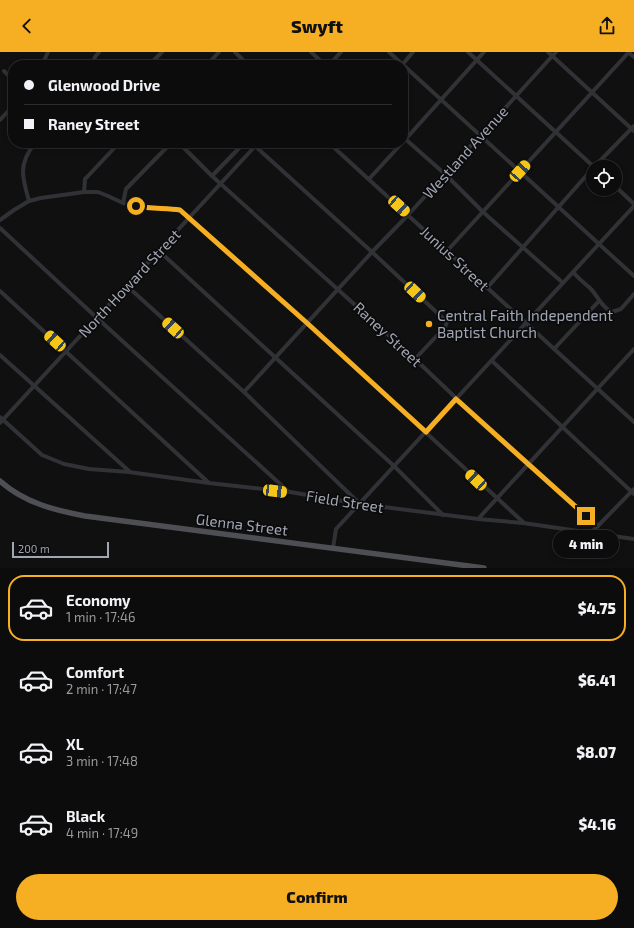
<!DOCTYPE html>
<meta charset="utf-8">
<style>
:root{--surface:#0c0c0d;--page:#151516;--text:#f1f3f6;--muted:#9a9b9d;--line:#2c2c2e;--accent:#f6ae23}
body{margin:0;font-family:"Exo 2",sans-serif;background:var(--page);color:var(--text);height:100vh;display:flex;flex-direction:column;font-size:15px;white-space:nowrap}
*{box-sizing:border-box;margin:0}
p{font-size:13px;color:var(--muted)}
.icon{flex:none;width:22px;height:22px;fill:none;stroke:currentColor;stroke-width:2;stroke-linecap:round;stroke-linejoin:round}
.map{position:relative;height:516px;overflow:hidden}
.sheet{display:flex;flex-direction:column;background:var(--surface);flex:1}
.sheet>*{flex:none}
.banner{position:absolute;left:8px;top:8px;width:400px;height:88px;border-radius:16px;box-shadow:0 2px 6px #0003,0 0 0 1px var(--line);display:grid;align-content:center;height:88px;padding:0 16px;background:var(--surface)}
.fabs{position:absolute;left:586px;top:108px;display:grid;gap:8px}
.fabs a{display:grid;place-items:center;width:36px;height:36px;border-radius:50%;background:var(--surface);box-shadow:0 2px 6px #0003,0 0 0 1px var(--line);font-size:20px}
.scale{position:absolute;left:12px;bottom:10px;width:97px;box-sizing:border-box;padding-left:4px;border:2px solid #a0a6b3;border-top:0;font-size:11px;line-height:14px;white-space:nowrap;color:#a0a6b3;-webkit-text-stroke:3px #0b0b0c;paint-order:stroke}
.end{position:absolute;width:18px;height:18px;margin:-9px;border:5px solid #f6ae23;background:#111;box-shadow:0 0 0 2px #111}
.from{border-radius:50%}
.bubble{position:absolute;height:28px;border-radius:14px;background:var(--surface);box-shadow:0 2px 6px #0003,0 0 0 1px var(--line);font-size:13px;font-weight:800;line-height:28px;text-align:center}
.car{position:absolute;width:12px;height:24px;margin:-12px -6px;border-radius:5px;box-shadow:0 0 3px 1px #0007;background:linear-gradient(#f5c518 24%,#345 0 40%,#f5c518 0 76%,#345 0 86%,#f5c518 0)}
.banner b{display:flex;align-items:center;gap:14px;height:38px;font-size:15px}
.banner b+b{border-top:1px solid var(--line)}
.banner i{width:10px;height:10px;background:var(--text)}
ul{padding:7px 0 0;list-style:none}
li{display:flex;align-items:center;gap:12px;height:66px;margin:0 8px 6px;padding:0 8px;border:2px solid transparent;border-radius:16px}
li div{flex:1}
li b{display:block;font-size:15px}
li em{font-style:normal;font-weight:800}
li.selected{border-color:var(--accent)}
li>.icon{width:36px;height:36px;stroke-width:1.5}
.primary-button{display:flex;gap:8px;margin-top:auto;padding:8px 16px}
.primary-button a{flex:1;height:46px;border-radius:24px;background:var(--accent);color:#111;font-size:16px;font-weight:800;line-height:46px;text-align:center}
header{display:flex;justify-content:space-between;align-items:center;height:52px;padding:0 16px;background:var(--accent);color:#111;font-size:18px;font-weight:800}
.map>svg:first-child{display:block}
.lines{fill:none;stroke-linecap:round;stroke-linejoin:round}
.minor{stroke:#313236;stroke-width:4}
.major{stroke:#4d4f55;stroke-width:5.5}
.route{stroke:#f6ae23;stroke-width:5}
.poi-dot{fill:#f6ae23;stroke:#0b0b0c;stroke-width:1.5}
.labels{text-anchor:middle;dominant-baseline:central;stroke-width:3.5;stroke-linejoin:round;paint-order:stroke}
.street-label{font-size:15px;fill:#a0a6b3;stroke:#0b0b0c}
.poi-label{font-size:15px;fill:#a0a6b3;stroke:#0b0b0c;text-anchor:start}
</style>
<header><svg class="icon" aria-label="back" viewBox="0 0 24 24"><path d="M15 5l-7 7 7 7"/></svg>Swyft<svg class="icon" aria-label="share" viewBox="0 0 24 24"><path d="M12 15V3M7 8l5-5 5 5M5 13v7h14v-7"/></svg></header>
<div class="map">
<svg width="634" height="516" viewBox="0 0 634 516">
<rect width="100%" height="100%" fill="#101011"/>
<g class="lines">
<!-- minor -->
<g class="minor">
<path d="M235,0L248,13"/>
<path d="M311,0L325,13"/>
<path d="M389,0L634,224"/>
<path d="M468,0L594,115"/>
<path d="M548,0L634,79"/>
<path d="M628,0L634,5"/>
<path d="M42,13L48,0"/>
<path d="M92,13L95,5L99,0"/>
<path d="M149,13L162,0"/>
<path d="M207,13L219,0"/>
<path d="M329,13L341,0"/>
<path d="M402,13L413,0"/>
<path d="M4,19L13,28"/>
<path d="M0,68L13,54"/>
<path d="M403,85L445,122L483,160L563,231"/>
<path d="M403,90L484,0"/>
<path d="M179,91L212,124L415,307L457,347L598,474"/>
<path d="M329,91L634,370"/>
<path d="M255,94L372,200L447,270L445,275L415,307"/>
<path d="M594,115L634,74"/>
<path d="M212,124L244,91"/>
<path d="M369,127L402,91"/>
<path d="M615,134L634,152"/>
<path d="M84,140L85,127L88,124L119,91"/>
<path d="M29,149C22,125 18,112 35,91"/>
<path d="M123,151L126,137L171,91"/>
<path d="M0,168L14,158L29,149L41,146L84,140H98L108,144L123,151L147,156H162L180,158L307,271L523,470"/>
<path d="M0,176L97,266L289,440"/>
<path d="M159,199L394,414L443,463"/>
<path d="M447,199L629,0"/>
<path d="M573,220C578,226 584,231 590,236C598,244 601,255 612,260L621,257L634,242"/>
<path d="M127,234L244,340L360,452"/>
<path d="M487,236L593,116"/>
<path d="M0,239L209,431"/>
<path d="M554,297L599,249"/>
<path d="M0,303L129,419"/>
<path d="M492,309L634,442"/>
<path d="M244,340L372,200L408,163L556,0"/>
<path d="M0,365L42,403L64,412L89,417L129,420L209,431L290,440L360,452L478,467L523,471L634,487"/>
<path d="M0,371L258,91"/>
<path d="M478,467L634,297"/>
<path d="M592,480L634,437"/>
<path d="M333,496L336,477L634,154"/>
</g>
<!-- major -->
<path class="major" d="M0,429C25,451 54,458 85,464L484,516"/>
</g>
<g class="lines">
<!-- route -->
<path class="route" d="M136,154C151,157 166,156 180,158L307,271L426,380L456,347L586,464"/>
</g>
<!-- markers -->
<circle class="poi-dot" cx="429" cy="272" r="4"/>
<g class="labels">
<!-- street labels -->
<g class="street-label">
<text transform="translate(465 100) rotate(-48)">Westland Avenue</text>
<text transform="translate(455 206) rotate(43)">Junius Street</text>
<text transform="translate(129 231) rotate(-47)">North Howard Street</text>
<text transform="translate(388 282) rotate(43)">Raney Street</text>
<text transform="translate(345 449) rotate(9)">Field Street</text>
<text transform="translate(242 472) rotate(7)">Glenna Street</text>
</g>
<!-- poi labels -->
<g class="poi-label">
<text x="437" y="263">Central Faith Independent<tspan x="437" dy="17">Baptist Church</tspan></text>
</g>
</g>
</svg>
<div class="fabs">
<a><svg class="icon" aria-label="locate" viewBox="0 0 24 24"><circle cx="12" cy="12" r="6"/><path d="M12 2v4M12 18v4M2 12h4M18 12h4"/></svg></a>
</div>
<div class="scale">200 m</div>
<i class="end from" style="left:136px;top:154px"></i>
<i class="end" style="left:586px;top:464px"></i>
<div class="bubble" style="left:553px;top:478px;width:66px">4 min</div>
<i class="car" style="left:520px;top:119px;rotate:42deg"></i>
<i class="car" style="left:399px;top:154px;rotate:132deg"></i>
<i class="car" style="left:415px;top:240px;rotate:133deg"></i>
<i class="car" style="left:173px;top:276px;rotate:312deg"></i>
<i class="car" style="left:55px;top:289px;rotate:312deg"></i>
<i class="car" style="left:476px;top:428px;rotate:313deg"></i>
<i class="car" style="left:275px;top:439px;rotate:97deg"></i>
<div class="banner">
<b><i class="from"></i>Glenwood Drive</b>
<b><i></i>Raney Street</b>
</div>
</div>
<section class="sheet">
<ul>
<li class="selected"><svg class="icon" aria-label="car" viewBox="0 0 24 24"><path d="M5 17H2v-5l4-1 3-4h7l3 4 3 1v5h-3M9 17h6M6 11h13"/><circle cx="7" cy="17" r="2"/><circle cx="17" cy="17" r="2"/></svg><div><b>Economy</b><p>1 min · 17:46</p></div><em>$4.75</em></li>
<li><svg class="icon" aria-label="car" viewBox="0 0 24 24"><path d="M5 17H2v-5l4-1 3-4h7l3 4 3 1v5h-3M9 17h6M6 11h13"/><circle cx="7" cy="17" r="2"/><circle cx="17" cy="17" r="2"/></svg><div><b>Comfort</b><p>2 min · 17:47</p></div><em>$6.41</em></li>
<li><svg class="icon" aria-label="car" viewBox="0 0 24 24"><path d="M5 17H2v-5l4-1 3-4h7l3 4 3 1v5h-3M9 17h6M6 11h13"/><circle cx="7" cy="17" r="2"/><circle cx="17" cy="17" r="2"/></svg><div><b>XL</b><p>3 min · 17:48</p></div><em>$8.07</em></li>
<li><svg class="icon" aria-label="car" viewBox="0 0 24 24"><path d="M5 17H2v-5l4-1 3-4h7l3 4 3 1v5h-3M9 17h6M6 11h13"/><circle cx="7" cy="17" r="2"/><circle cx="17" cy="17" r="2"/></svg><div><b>Black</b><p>4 min · 17:49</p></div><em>$4.16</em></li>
</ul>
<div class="primary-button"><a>Confirm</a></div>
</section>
